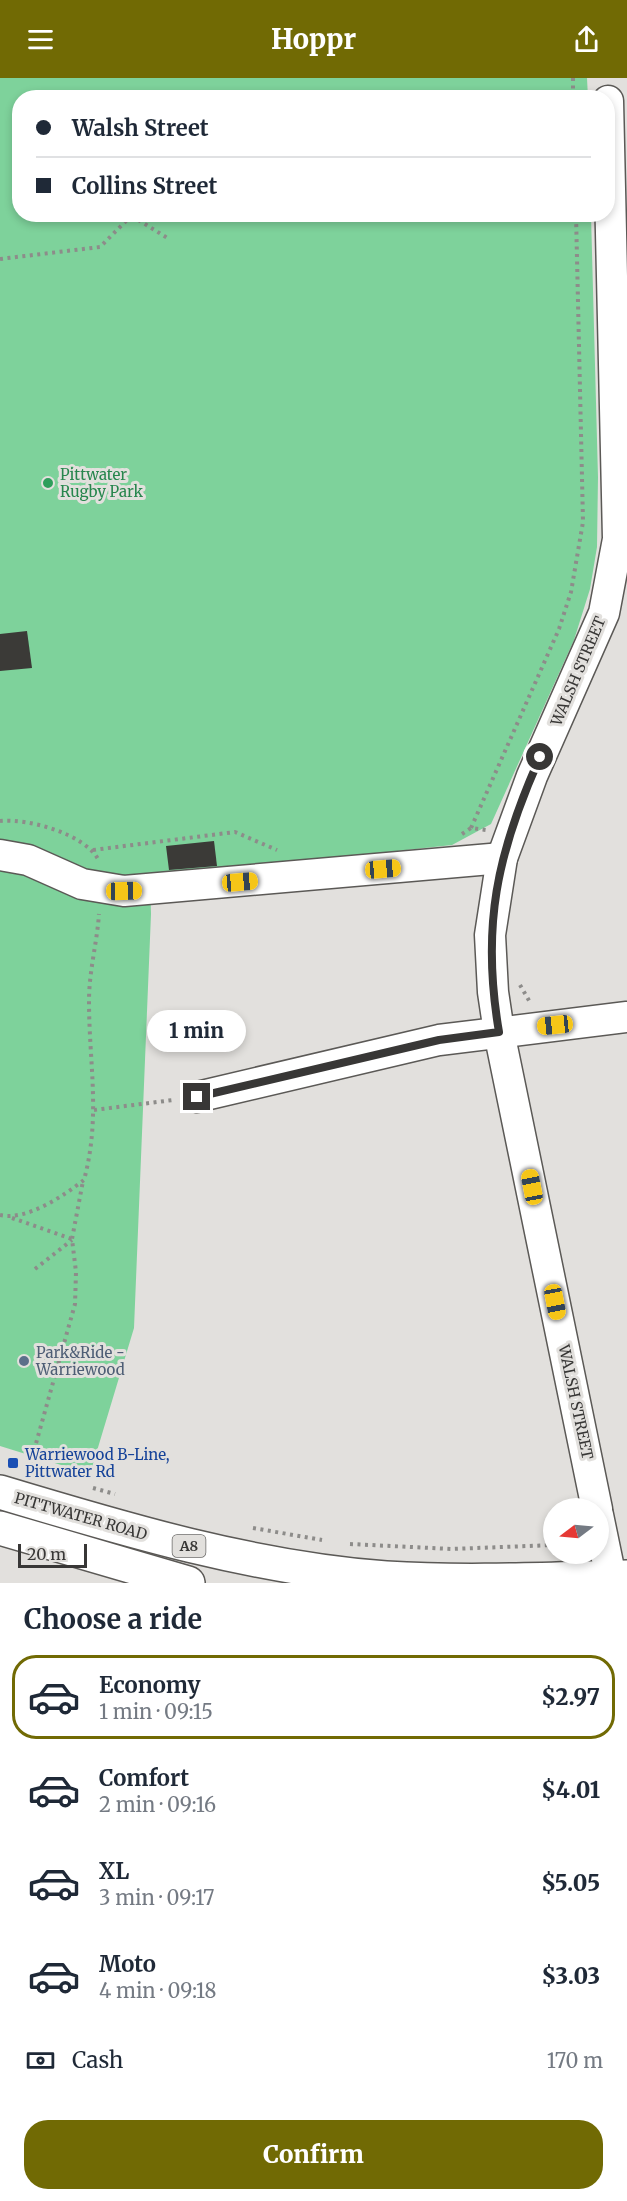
<!DOCTYPE html>
<meta charset="utf-8">
<style>
:root{--surface:#fff;--page:#f2f2f3;--text:#1f2937;--muted:#747a83;--line:#e0e1e3;--accent:#716a04}
body{margin:0;font-family:Merriweather,serif;background:var(--page);color:var(--text);height:100vh;display:flex;flex-direction:column;font-size:22px;white-space:nowrap}
*{box-sizing:border-box;margin:0}
p{font-size:20px;color:var(--muted)}
.icon{flex:none;width:33px;height:33px;fill:none;stroke:currentColor;stroke-width:2;stroke-linecap:round;stroke-linejoin:round}
.map{position:relative;height:1505px;overflow:hidden}
.side{display:flex;flex-direction:column;background:var(--surface);flex:1}
.side>*{flex:none}
.hud{position:absolute;left:12px;top:12px;width:603px;height:132px;border-radius:24px;box-shadow:0 3px 9px #0003;display:grid;align-content:center;height:132px;padding:0 24px;background:var(--surface)}
.needle{width:39px;rotate:254deg}
.tools{position:absolute;left:543px;top:1420px;display:grid;gap:12px}
.tools a{display:grid;place-items:center;width:66px;height:66px;border-radius:50%;background:var(--surface);box-shadow:0 3px 9px #0003;font-size:30px}
.scale{position:absolute;left:18px;bottom:15px;width:69px;box-sizing:border-box;padding-left:6px;border:3px solid #383736;border-top:0;font-size:16px;line-height:21px;white-space:nowrap;color:#383736;-webkit-text-stroke:4px #e2e0dd;paint-order:stroke}
.end{position:absolute;width:27px;height:27px;margin:-14px;border:8px solid #383736;background:#fff;box-shadow:0 0 0 3px #fff}
.from{border-radius:50%}
.bubble{position:absolute;height:42px;border-radius:21px;background:var(--surface);box-shadow:0 3px 9px #0003;font-size:20px;font-weight:800;line-height:42px;text-align:center}
.car{position:absolute;width:18px;height:36px;margin:-18px -9px;border-radius:8px;box-shadow:0 0 4px 2px #0007;background:linear-gradient(#f5c518 24%,#345 0 40%,#f5c518 0 76%,#345 0 86%,#f5c518 0)}
.hud b{display:flex;align-items:center;gap:21px;height:57px;font-size:22px}
.hud b+b{border-top:2px solid var(--line)}
.hud i{width:15px;height:15px;background:var(--text)}
ul{padding:0;list-style:none}
li{display:flex;align-items:center;gap:18px;height:84px;margin:0 12px 9px;padding:0 12px;border:3px solid transparent;border-radius:24px}
li div{flex:1}
li b{display:block;font-size:22px}
li em{font-style:normal;font-weight:800}
li.active{border-color:var(--accent)}
li>.icon{width:54px;height:54px;stroke-width:1.5}
h2{padding:0 24px;font-size:27px;line-height:72px}
.pay{display:flex;align-items:center;gap:15px;height:66px;padding:0 24px;font-size:22px}
.pay p{margin-inline-start:auto}
.action{display:flex;gap:12px;margin-top:auto;padding:12px 24px}
.action a{flex:1;height:69px;border-radius:24px;background:var(--accent);color:#fff;font-size:24px;font-weight:800;line-height:69px;text-align:center}
header{display:flex;justify-content:space-between;align-items:center;height:78px;padding:0 24px;background:var(--accent);color:#fff;font-size:27px;font-weight:800}
.map>svg:first-child{display:block}
.green{fill:#7ed29b}
.building{fill:#3b3a37}
.lines{fill:none;stroke-linecap:round;stroke-linejoin:round}
.minor-casing{stroke:#5b5956;stroke-width:33}
.highway-casing{stroke:#5b5956;stroke-width:36}
.path{stroke:#8d8c8a;stroke-width:4;stroke-dasharray:3 4.5;stroke-linecap:butt}
.minor{stroke:#fff;stroke-width:30}
.highway{stroke:#fff;stroke-width:33}
.route{stroke:#383736;stroke-width:8}
.leisure-dot{fill:#2e9e5b;stroke:#e2e0dd;stroke-width:2}
.service-dot{fill:#5c6f8a;stroke:#e2e0dd;stroke-width:2}
.transit-dot{fill:#1a4fb4;stroke:#e2e0dd;stroke-width:2}
.labels{text-anchor:middle;dominant-baseline:central;stroke-width:6;stroke-linejoin:round;paint-order:stroke}
.shield{fill:#e2e0dd;stroke:#6b6a68;stroke-width:1.5}
.shield-label{font-size:14px;font-weight:bold;fill:#383736}
.leisure-label{font-size:15px;fill:#27864d;stroke:#e2e0dd;text-anchor:start}
.street-label{font-size:15px;fill:#383736;stroke:#e2e0dd}
.service-label{font-size:15px;fill:#4e5e75;stroke:#e2e0dd;text-anchor:start}
.transit-label{font-size:15px;fill:#164399;stroke:#e2e0dd;text-anchor:start}
</style>
<header><svg class="icon" aria-label="menu" viewBox="0 0 24 24"><path d="M4 6h16M4 12h16M4 18h16"/></svg>Hoppr<svg class="icon" aria-label="share" viewBox="0 0 24 24"><path d="M12 15V3M7 8l5-5 5 5M5 13v7h14v-7"/></svg></header>
<div class="map">
<svg width="627" height="1505" viewBox="0 0 627 1505">
<rect width="100%" height="100%" fill="#e2e0dd"/>
<!-- green -->
<path class="green" d="M0,0H587L588,20H20V136L591,137L598,399L597,469L590,511L574,562L491,746L452,767L150,800L151,836L134,1250L90,1396L0,1368Z"/>
<!-- building -->
<g class="building">
<path d="M27,553L32,590L0,593V556Z"/>
<path d="M214,763L217,788L169,792L166,768Z"/>
</g>
<g class="lines">
<!-- minor casing -->
<g class="minor-casing">
<g id="minor">
<path d="M0,777L28,782L82,806L124,813L502,780"/>
<path d="M197,1019L439,962L627,939"/>
<path d="M597,1431L499,954L493,914L490,857L502,780L532,698L604,535L618,461L608,23"/>
<path d="M598,1437L611,1500"/>
</g>
</g>
<!-- highway casing -->
<g class="highway-casing">
<g id="highway">
<path d="M0,1414C126,1452 253,1490 386,1500C466,1505 547,1501 627,1499"/>
<path d="M0,1450L188,1505"/>
</g>
</g>
<!-- path -->
<g class="path">
<path d="M573,0V20"/>
<path d="M132,138L169,161"/>
<path d="M0,181L100,169L133,136"/>
<path d="M0,743C28,740 84,756 98,781"/>
<path d="M471,750L559,551L571,514L583,444L576,136"/>
<path d="M462,756L471,750L486,752"/>
<path d="M93,772L235,754L277,772"/>
<path d="M520,907L531,926"/>
<path d="M94,1032L173,1022"/>
<path d="M0,1137C27,1143 63,1118 84,1102C101,1039 89,986 89,923C89,893 97,865 99,836"/>
<path d="M12,1140L72,1161"/>
<path d="M35,1191L72,1162"/>
<path d="M28,1394L75,1226L76,1194L72,1161L83,1103"/>
<path d="M93,1410L115,1416"/>
<path d="M253,1450L322,1462"/>
<path d="M350,1466L451,1471L554,1467"/>
</g>
<!-- minor -->
<use href="#minor" class="minor"/>
<!-- highway -->
<use href="#highway" class="highway"/>
</g>
<g class="lines">
<!-- route -->
<path class="route" d="M197,1019L439,962L499,954C481,849 497,775 540,679"/>
</g>
<!-- markers -->
<circle class="leisure-dot" cx="48" cy="405" r="6"/>
<circle class="service-dot" cx="24" cy="1283" r="6"/>
<rect class="transit-dot" x="7" y="1379" width="12" height="12" rx="3"/>
<g class="labels">
<!-- shield labels -->
<rect class="shield" x="172.5" y="1457" width="33" height="22" rx="4.5"/>
<g class="shield-label">
<text x="189" y="1468">A8</text>
</g>
<!-- leisure labels -->
<g class="leisure-label">
<text x="60" y="396">Pittwater<tspan x="60" dy="17">Rugby Park</tspan></text>
</g>
<!-- street labels -->
<g class="street-label">
<text transform="translate(578 593) rotate(-67)">WALSH STREET</text>
<text transform="translate(576 1324) rotate(78)">WALSH STREET</text>
<text transform="translate(81 1438) rotate(16)">PITTWATER ROAD</text>
</g>
<!-- service labels -->
<g class="service-label">
<text x="36" y="1274">Park&amp;Ride -<tspan x="36" dy="17">Warriewood</tspan></text>
</g>
<!-- transit labels -->
<g class="transit-label">
<text x="25" y="1376">Warriewood B-Line,<tspan x="25" dy="17">Pittwater Rd</tspan></text>
</g>
</g>
</svg>
<div class="tools">
<a><svg class="needle" viewBox="-14 -14 28 28"><path d="M0-13l5 13h-10z" fill="#e53935"/><path d="M0 13l5-13h-10z" fill="#747a83"/></svg></a>
</div>
<div class="scale">20 m</div>
<i class="end from" style="left:540px;top:679px"></i>
<i class="end" style="left:197px;top:1019px"></i>
<div class="bubble" style="left:147px;top:932px;width:99px">1 min</div>
<i class="car" style="left:383px;top:791px;rotate:85deg"></i>
<i class="car" style="left:240px;top:804px;rotate:85deg"></i>
<i class="car" style="left:124px;top:813px;rotate:89deg"></i>
<i class="car" style="left:555px;top:947px;rotate:264deg"></i>
<i class="car" style="left:532px;top:1109px;rotate:349deg"></i>
<i class="car" style="left:555px;top:1224px;rotate:169deg"></i>
<div class="hud">
<b><i class="from"></i>Walsh Street</b>
<b><i></i>Collins Street</b>
</div>
</div>
<section class="side">
<h2>Choose a ride</h2>
<ul>
<li class="active"><svg class="icon" aria-label="car" viewBox="0 0 24 24"><path d="M5 17H2v-5l4-1 3-4h7l3 4 3 1v5h-3M9 17h6M6 11h13"/><circle cx="7" cy="17" r="2"/><circle cx="17" cy="17" r="2"/></svg><div><b>Economy</b><p>1 min · 09:15</p></div><em>$2.97</em></li>
<li><svg class="icon" aria-label="car" viewBox="0 0 24 24"><path d="M5 17H2v-5l4-1 3-4h7l3 4 3 1v5h-3M9 17h6M6 11h13"/><circle cx="7" cy="17" r="2"/><circle cx="17" cy="17" r="2"/></svg><div><b>Comfort</b><p>2 min · 09:16</p></div><em>$4.01</em></li>
<li><svg class="icon" aria-label="car" viewBox="0 0 24 24"><path d="M5 17H2v-5l4-1 3-4h7l3 4 3 1v5h-3M9 17h6M6 11h13"/><circle cx="7" cy="17" r="2"/><circle cx="17" cy="17" r="2"/></svg><div><b>XL</b><p>3 min · 09:17</p></div><em>$5.05</em></li>
<li><svg class="icon" aria-label="car" viewBox="0 0 24 24"><path d="M5 17H2v-5l4-1 3-4h7l3 4 3 1v5h-3M9 17h6M6 11h13"/><circle cx="7" cy="17" r="2"/><circle cx="17" cy="17" r="2"/></svg><div><b>Moto</b><p>4 min · 09:18</p></div><em>$3.03</em></li>
</ul>
<div class="pay"><svg class="icon" aria-label="cash" viewBox="0 0 24 24"><path d="M3 7h18v10H3z"/><circle cx="12" cy="12" r="2"/></svg>Cash<p>170 m</p></div>
<div class="action"><a>Confirm</a></div>
</section>
